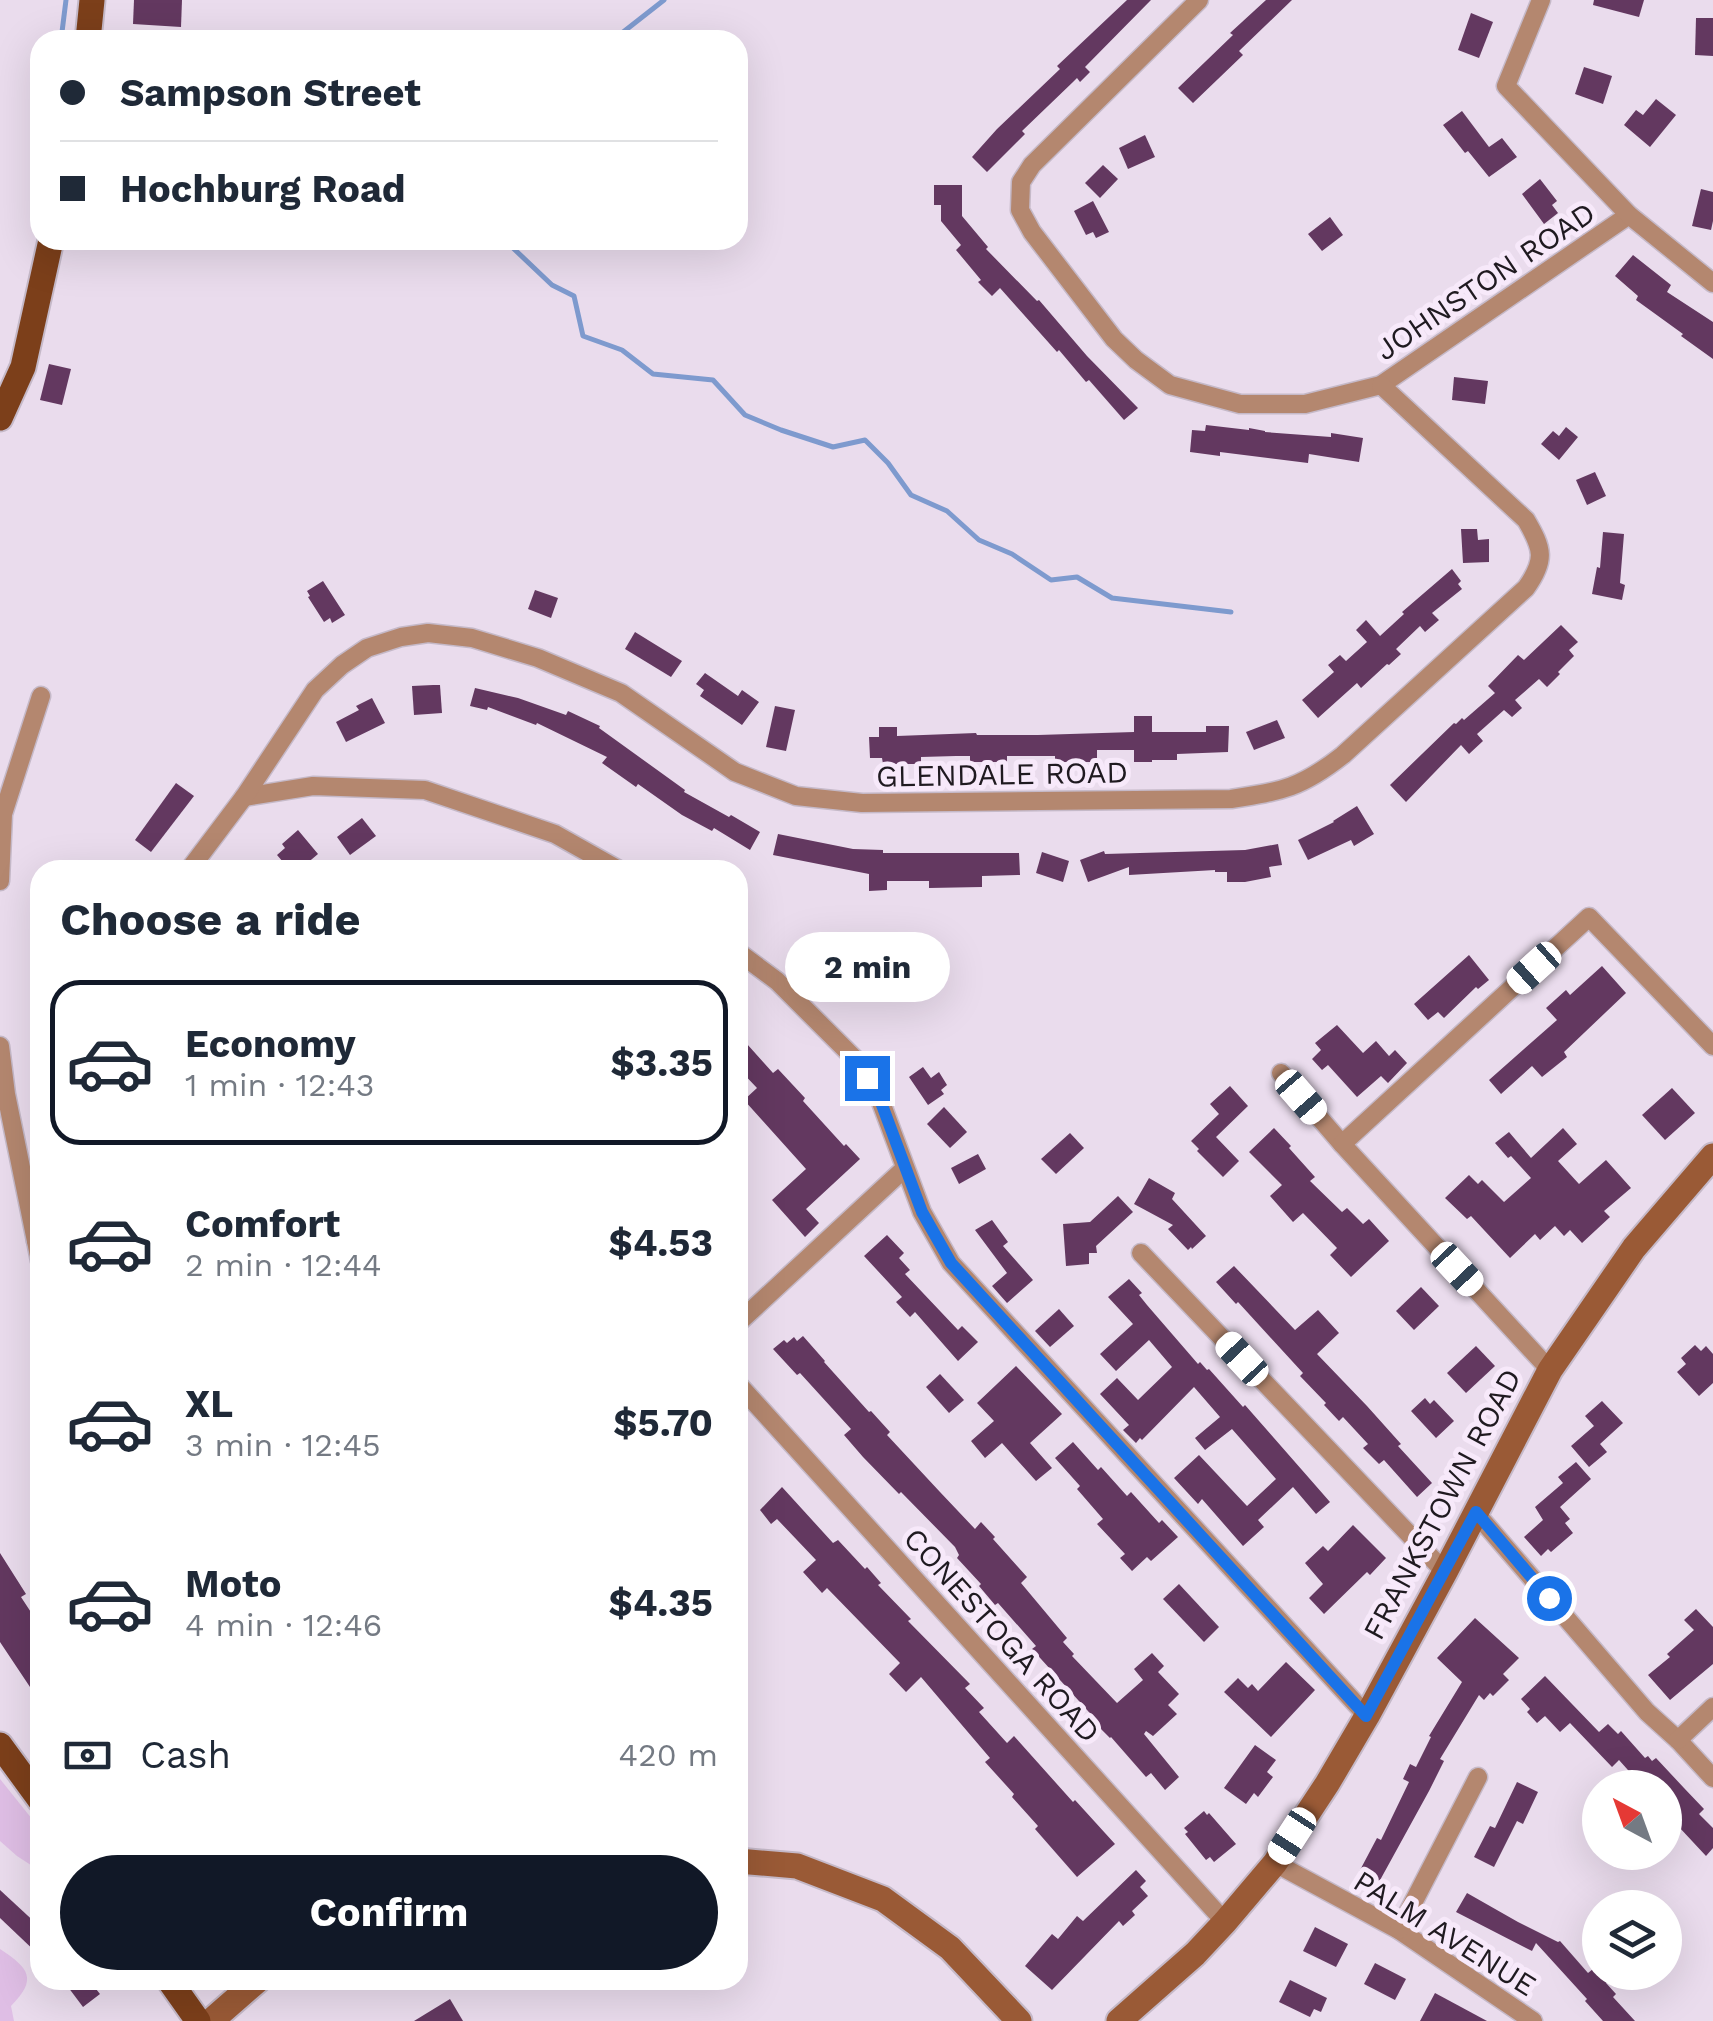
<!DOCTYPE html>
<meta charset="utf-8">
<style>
:root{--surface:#fff;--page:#f6f6f7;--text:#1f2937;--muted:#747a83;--line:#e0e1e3;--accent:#111827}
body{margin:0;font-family:"Work Sans",sans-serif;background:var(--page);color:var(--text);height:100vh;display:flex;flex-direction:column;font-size:38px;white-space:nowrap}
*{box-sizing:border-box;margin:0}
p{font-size:32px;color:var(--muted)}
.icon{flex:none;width:55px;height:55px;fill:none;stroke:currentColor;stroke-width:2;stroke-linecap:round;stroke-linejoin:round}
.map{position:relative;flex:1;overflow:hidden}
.details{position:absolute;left:30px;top:860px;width:718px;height:1130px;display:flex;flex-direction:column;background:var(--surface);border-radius:30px;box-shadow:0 10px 40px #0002}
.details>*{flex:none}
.banner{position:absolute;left:30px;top:30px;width:718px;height:220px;border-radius:30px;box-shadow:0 10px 40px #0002;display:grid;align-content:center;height:220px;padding:0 30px;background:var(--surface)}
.needle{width:65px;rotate:319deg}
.fabs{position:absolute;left:1582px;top:1770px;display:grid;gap:20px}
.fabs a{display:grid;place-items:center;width:100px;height:100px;border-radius:50%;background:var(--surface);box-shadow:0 10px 40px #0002;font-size:50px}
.end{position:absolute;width:45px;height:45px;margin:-22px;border:12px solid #1a73e8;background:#fff;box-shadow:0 0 0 5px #fff}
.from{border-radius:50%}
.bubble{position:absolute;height:70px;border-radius:35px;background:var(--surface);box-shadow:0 10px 40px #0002;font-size:32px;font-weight:700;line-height:70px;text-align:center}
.car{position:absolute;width:30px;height:60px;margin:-30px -15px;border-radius:12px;box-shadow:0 0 8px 2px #0007;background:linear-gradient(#fff 24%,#345 0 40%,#fff 0 76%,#345 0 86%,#fff 0)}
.banner b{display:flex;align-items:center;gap:35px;height:95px;font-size:38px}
.banner b+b{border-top:2px solid var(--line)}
.banner i{width:25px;height:25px;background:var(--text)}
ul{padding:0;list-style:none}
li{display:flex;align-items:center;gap:30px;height:165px;margin:0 20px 15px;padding:0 10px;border:5px solid transparent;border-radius:30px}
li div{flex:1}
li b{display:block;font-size:38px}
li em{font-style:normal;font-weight:700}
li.current{border-color:var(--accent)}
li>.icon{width:90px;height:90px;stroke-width:1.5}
h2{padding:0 30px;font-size:45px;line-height:120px}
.pay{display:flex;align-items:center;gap:25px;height:110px;padding:0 30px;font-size:38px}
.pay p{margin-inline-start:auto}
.cta{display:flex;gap:20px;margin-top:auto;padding:20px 30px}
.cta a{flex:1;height:115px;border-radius:60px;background:var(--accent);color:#fff;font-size:40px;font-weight:700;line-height:115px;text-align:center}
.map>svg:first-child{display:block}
.green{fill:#dfbee5}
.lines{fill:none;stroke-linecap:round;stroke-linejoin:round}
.stream{stroke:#7e9ace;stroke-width:5}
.building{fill:#633860}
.street-casing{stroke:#c5b9c8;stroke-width:21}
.secondary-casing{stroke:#c5b9c8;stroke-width:29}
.primary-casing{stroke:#c5b9c8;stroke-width:29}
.street{stroke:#b4876f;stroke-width:18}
.secondary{stroke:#9a5a36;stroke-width:25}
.primary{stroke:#7c3f1a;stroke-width:25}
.route{stroke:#1a73e8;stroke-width:12}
.labels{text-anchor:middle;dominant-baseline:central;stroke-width:10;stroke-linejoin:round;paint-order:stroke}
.street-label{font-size:30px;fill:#1f1a20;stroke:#f7e9fa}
</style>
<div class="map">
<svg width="1713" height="2021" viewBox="0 0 1713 2021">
<rect width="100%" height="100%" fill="#eadced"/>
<!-- green -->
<g class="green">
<path d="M0,1779L40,1829V1871L17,1856L0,1841Z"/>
<path d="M0,1949C29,1968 38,1979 11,2006L14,2021H0Z"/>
</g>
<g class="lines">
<!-- stream -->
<g class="stream">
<path d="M61,40L66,0"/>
<path d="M613,40L664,0"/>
<path d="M511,240L513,248L552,285L574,296L583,336L622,350L653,374L713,380L745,415L781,430L833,447L865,440L888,463L911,495L947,511L979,540L1012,554L1051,580L1077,577L1112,598L1231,612"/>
</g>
</g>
<!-- building -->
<g class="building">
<path d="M134,0H182L181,27L133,24Z"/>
<path d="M1127,0H1151L1085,67L1090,72L1080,82L1077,78L1073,82L1022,131L1025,134L987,172L972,157L997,129L1060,69L1057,66Z"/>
<path d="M1266,0H1292L1239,51L1243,55L1193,103L1178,88L1233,35L1230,33Z"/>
<path d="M1594,0H1644L1639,17L1593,5Z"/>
<path d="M1471,13L1493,22L1479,58L1458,50Z"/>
<path d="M1696,18H1713V56L1695,55Z"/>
<path d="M1584,67L1612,76L1603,104L1575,94Z"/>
<path d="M1656,99L1676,115L1650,147L1624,125L1636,110L1643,115Z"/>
<path d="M1462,111L1489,147L1502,138L1517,157L1489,177L1468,151L1465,153L1443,125Z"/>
<path d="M1145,135L1155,157L1128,169L1119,148Z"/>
<path d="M1103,165L1118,179L1100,198L1085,183Z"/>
<path d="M1540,179L1557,201L1552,205L1558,213L1544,224L1522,194Z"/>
<path d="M934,185H962V216L988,247L986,249L1037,301L1039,300L1087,356L1138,408L1124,420L1089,380L1086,382L1059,350L1057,352L1000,288L992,296L978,282L981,280L956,250L961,245L941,221V205H934Z"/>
<path d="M1701,189L1713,192V221L1711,230L1692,226Z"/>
<path d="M1093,201L1109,232L1096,238L1093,232L1086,235L1074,211Z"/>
<path d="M1330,217L1343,235L1322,251L1308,234Z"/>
<path d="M1633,255L1671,285L1667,292L1713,322V359L1681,336L1683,334L1636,300L1638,296L1615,276Z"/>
<path d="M49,364L71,369L62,405L40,400Z"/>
<path d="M1454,377L1488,381L1485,404L1452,400Z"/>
<path d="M1206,425L1249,430V428L1265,431V432L1331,437V433L1363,438L1359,462L1309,454L1308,463L1220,452V456L1190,452L1192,430L1205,431Z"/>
<path d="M1566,427L1578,437L1559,460L1541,444L1553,431L1559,436Z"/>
<path d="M1595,472L1606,496L1587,505L1576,480Z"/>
<path d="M1461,529H1477L1478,540L1489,539V562L1463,563Z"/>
<path d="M1603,532L1624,534L1620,583L1625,585L1622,600L1592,594L1597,567L1600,568Z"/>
<path d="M1452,569L1461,581L1458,584L1462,589L1432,613L1439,620L1425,632L1420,626L1396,649L1401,654L1389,665L1387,664L1361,688L1357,683L1318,718L1302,700L1334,672L1328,665L1340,655L1346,661L1367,642L1356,630L1366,620L1380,636L1404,614L1402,612Z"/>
<path d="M323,581L345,615L332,623L330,618L324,622L308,597L310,596L307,591Z"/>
<path d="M535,590L558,598L551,618L528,609Z"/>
<path d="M1561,625L1578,642L1569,650L1574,656L1558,672L1560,674L1547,687L1539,679L1515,700L1522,708L1512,717L1504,710L1477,734L1483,741L1469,754L1461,745L1406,802L1390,785L1454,723L1456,724L1462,718L1464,720L1495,693L1488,686L1518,655L1524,660Z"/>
<path d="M635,632L682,661L671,677L625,649Z"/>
<path d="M705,673L738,696L742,690L759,702L742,725L700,696L704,690L696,684Z"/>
<path d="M433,685H440L442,713L414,715L412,686Z"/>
<path d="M475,688L518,698L566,715L568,711L600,726L599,728L685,790L684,792L729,817L731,815L760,832L750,850L714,828L712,831L682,815L638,784L636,787L602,763L607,757L537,723L536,725L488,707L487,710L470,706Z"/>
<path d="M372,698L385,723L346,742L336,722L359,710L356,706Z"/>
<path d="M775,706L795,710L786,751L766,747Z"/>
<path d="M1134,716H1152V732H1206V726H1229L1228,752L1177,754V760H1152V762H1134V750H1097V762H1055V756H1007V762H970V756H956L921,757V764H883L882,758H870L869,737H879V727H897V736L976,733L977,735H1038L1134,732Z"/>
<path d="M1277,720L1285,738L1254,750L1246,732Z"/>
<path d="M176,783L194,796L151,852L135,840Z"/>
<path d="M1357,806L1374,834L1354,846L1351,840L1308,860L1298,840L1334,822L1333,821Z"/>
<path d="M362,818L376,836L350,855L337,837Z"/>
<path d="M298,830L318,854L299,870H290L277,855L285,848L282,844Z"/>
<path d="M778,834L853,849L883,850V853H1019L1020,875L982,876V887L929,888V881H887V890L869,891V874L773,855Z"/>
<path d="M1278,844L1282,865L1269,867L1271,877L1245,882H1227V872H1215V870L1129,875V867L1088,882L1080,860L1104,851L1105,854L1245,850Z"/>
<path d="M1042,852L1069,861L1063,882L1036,873Z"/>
<path d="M1469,955L1489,980L1478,989L1476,987L1444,1018L1438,1012L1428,1020L1414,1004Z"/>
<path d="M1602,966L1626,993L1564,1052L1567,1057L1542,1077L1532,1066L1501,1094L1489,1080L1557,1020L1546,1008L1566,990L1570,995Z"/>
<path d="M1337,1025L1363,1053L1376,1041L1389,1056L1395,1050L1407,1063L1388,1083L1381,1076L1357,1097L1328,1065L1322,1070L1312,1059L1321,1050L1315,1043Z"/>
<path d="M747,1044L773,1073L778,1069L805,1098L803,1101L844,1146L846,1144L860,1159L806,1209L819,1223L805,1237L772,1200L806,1169L744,1100L757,1088L738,1068V1053Z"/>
<path d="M923,1067L931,1078L939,1072L947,1085L941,1090L944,1094L928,1105L909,1077Z"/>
<path d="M1230,1086L1248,1106L1216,1137L1239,1161L1223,1177L1197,1151L1199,1149L1191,1141L1219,1114L1210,1104Z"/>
<path d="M1672,1088L1695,1113L1665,1140L1642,1115Z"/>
<path d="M944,1107L967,1132L950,1148L927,1124Z"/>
<path d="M1274,1128L1291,1146L1289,1148L1315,1177L1310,1181L1342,1212L1347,1208L1363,1224L1369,1219L1389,1241L1351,1277L1330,1255L1337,1248L1303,1213L1293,1222L1270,1196L1282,1185L1249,1152Z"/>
<path d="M1563,1128L1577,1144L1558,1161L1579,1184L1606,1160L1631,1188L1604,1211L1610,1217L1582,1243L1570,1230L1564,1236L1555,1226L1540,1240L1535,1234L1510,1258L1471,1216L1467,1219L1445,1198L1469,1175L1478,1184L1482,1180L1504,1202L1531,1178L1511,1156L1508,1158L1495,1143L1509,1132L1531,1158Z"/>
<path d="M1070,1133L1084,1148L1056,1174L1041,1159Z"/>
<path d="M978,1154L986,1169L959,1184L951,1168Z"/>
<path d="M1149,1178L1175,1193L1172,1199L1206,1236L1192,1249L1191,1247L1188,1250L1168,1229L1173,1225L1134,1204Z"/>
<path d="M1118,1196L1133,1212L1096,1246L1097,1253H1089V1264L1066,1266L1063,1224L1090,1222Z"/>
<path d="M992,1220L1008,1242L1003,1246L1033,1280L1007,1303L992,1286L1007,1273L975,1230Z"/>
<path d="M887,1235L904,1253L899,1258L910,1270L905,1274L958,1330L962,1326L978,1342L958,1361L915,1312L910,1317L896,1302L902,1297L864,1256Z"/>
<path d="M1234,1266L1295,1330L1318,1310L1339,1333L1317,1354L1367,1406L1401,1444L1398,1446L1432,1483L1417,1497L1384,1460L1379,1464L1363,1448L1368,1444L1343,1417L1339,1421L1324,1405L1326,1403L1300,1376L1303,1373L1238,1302L1236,1304L1216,1282Z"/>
<path d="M1129,1279L1142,1293L1139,1295L1147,1305L1198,1364L1200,1362L1207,1370L1209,1369L1243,1407L1245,1405L1330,1502L1316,1514L1293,1487L1258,1520L1264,1527L1243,1546L1202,1499L1198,1504L1174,1478L1199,1455L1247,1506L1276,1479L1232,1429L1205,1450L1195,1438L1220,1417L1194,1387L1142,1440L1140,1438L1136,1443L1123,1430L1129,1425L1100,1394L1117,1378L1138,1400L1172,1367L1149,1340L1116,1371L1100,1354L1133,1324L1108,1297Z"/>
<path d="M1421,1287L1439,1306L1414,1330L1396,1311Z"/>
<path d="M1059,1309L1074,1326L1050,1347L1035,1331Z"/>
<path d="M803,1336L825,1361L824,1362L869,1412L871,1411L890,1432L887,1435L940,1492L975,1529L981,1522L995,1537L993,1539L1027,1577L1021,1583L1067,1638L1063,1642L1074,1654L1072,1656L1117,1703L1143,1680L1134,1669L1152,1653L1164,1666L1158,1672L1179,1694L1168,1705L1177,1714L1153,1736L1146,1731L1144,1734L1179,1777L1165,1790L1151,1773L1146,1777L1111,1737L1110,1738L1095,1723L1097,1721L1032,1649L1036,1646L998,1603L995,1605L979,1586L981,1584L957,1558L959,1555L955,1547L901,1492L899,1494L863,1457L844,1435L851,1429L800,1373L797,1375L773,1349L784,1340L787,1343L794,1337L797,1341Z"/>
<path d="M1695,1345L1701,1351L1706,1346L1713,1354V1383L1699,1396L1677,1372L1686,1364L1681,1358Z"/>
<path d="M1476,1346L1495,1366L1466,1393L1447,1373Z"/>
<path d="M1016,1366L1062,1414L1030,1443L1052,1468L1036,1481L1002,1443L985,1458L971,1441L994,1421L977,1403Z"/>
<path d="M940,1374L964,1400L949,1413L926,1387Z"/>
<path d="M1425,1398L1430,1404L1434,1400L1454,1421L1436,1438L1411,1411Z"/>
<path d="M1602,1401L1623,1423L1600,1444L1607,1452L1589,1467L1571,1446L1594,1426L1585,1416Z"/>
<path d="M1073,1442L1098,1470L1101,1467L1127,1496L1131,1492L1159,1523L1162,1520L1178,1537L1151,1561L1147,1557L1132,1571L1120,1558L1125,1554L1097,1524L1103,1519L1077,1489L1080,1486L1055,1458Z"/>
<path d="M1576,1462L1591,1479L1560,1507L1570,1519L1565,1523L1573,1533L1551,1552L1548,1549L1541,1556L1524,1537L1543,1520L1535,1507L1563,1483L1558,1477Z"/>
<path d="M782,1487L833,1543L838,1540L865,1569L867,1567L881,1583L878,1585L911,1619L908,1621L970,1684L965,1688L984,1708L979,1712L1007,1743L1014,1736L1073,1802L1075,1800L1115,1844L1077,1877L1035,1829L1038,1826L1012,1797L1014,1794L985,1762L990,1758L921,1677L906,1692L889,1674L900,1663L827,1588L822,1593L803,1572L816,1560L777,1519L771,1524L760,1510Z"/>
<path d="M1353,1525L1386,1558L1370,1575L1367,1572L1324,1614L1309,1598L1323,1584L1305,1563L1323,1546L1328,1551Z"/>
<path d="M0,1553L26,1594L21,1597L40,1626V1702L0,1642Z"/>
<path d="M1179,1584L1219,1627L1204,1642L1163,1599Z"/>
<path d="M1696,1609L1713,1627V1664L1670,1700L1648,1675L1670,1657L1667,1654L1694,1630L1684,1620Z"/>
<path d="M1475,1618L1519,1658L1503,1674L1509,1680L1493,1696L1490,1693L1484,1700L1479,1695L1440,1759L1444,1761L1429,1791L1379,1882L1359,1872L1377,1838L1381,1840L1409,1782L1403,1779L1410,1764L1416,1767L1431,1737L1429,1736L1462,1682L1437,1658Z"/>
<path d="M1286,1662L1315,1690L1271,1737L1224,1692L1238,1678L1248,1688L1252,1684L1258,1691Z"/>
<path d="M1545,1676L1599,1732L1608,1724L1618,1734L1621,1731L1645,1758L1648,1756L1652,1761L1656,1758L1684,1788L1704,1809L1699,1814L1713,1828V1848L1706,1856L1665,1812V1788H1644L1619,1760L1612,1767L1570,1723L1560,1732L1545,1716L1537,1723L1527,1712L1530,1709L1521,1699Z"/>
<path d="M1255,1745L1276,1760L1267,1772L1273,1777L1258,1797L1254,1793L1246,1804L1224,1788Z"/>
<path d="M1517,1782L1538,1792L1523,1824L1517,1821L1494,1867L1474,1857L1490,1826L1495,1828Z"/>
<path d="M1204,1811L1207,1815L1209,1813L1236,1844L1214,1862L1210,1857L1206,1860L1185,1834L1188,1832L1184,1828Z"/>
<path d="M1136,1870L1146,1881L1140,1887L1148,1896L1132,1911L1135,1915L1123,1926L1119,1921L1052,1990L1025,1966L1052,1934L1058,1939L1077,1916L1083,1921Z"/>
<path d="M0,1890L40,1927V1956L0,1918Z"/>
<path d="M1467,1893L1518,1922L1558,1942L1560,1941L1588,1973L1593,1969L1596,1972H1617L1606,1983L1616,1994L1613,1997L1635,2021H1603L1585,2001L1587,1999L1536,1943L1532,1951L1456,1912Z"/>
<path d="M1315,1927L1348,1944L1336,1967L1303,1951Z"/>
<path d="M1375,1963L1406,1979L1395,2000L1364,1984Z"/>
<path d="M77,1980H108L96,1989L100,1994L83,2007L68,1987Z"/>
<path d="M1290,1980L1327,1998L1321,2012L1314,2009L1310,2017L1279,2002Z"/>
<path d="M1435,1993L1487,2021H1420Z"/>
<path d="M450,1999L463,2021H414Z"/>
</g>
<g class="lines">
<!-- street casing -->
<g class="street-casing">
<g id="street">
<path d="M1199,0L1032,165L1021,182L1020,210L1032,232L1114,339L1136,360L1170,385L1240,404H1305L1381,385L1629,215"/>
<path d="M1541,0L1506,86L1629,215L1713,283"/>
<path d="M244,797L313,786L425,790L555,834L619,870"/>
<path d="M189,870L244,797L315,690L342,665L367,648L401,637L428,633L472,638L538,658L621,693L735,772L796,796L862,803L1231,799C1283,791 1301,788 1343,755L1526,588C1546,560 1543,549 1526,520L1381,385"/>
<path d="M0,881L3,814L41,696"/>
<path d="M738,952L777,981L855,1059L879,1097L922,1212L951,1263L1367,1716"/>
<path d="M0,1046L6,1094L36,1241"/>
<path d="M1281,1073L1342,1144L1550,1370"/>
<path d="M1342,1144L1589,917L1713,1046"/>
<path d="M40,1230L36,1241L40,1261"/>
<path d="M1141,1253L1445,1572"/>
<path d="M738,1323L904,1169"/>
<path d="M738,1384L1225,1922"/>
<path d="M1475,1512L1647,1712L1678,1740L1713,1778"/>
<path d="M1678,1740L1713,1707"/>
<path d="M1275,1863L1399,1930L1533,2021"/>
<path d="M1399,1930L1478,1777"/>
</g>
</g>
<!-- secondary casing -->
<g class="secondary-casing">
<g id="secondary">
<path d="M738,1861L797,1866L883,1899L950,1948L1019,2021"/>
<path d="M211,2021L258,1980"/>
<path d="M1119,2021L1195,1954L1225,1922L1275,1863L1327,1784L1367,1716L1445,1572L1550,1370L1634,1248L1713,1156"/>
</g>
</g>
<!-- primary casing -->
<g class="primary-casing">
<g id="primary">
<path d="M88,40L92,0"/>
<path d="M0,418L23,367L51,240"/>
<path d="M0,1745L40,1800"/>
<path d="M169,1980L198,2021"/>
</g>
</g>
<!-- street -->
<use href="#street" class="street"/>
<!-- secondary -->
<use href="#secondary" class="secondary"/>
<!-- primary -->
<use href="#primary" class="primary"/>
</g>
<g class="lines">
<!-- route -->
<path class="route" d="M867,1078L879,1097L922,1212L951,1263L1366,1716L1476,1512L1549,1598"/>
</g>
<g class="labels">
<!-- street labels -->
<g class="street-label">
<text transform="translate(1485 281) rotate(-34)">JOHNSTON ROAD</text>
<text transform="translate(1002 774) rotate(-1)">GLENDALE ROAD</text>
<text transform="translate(1442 1504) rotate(-62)">FRANKSTOWN ROAD</text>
<text transform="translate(1002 1635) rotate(48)">CONESTOGA ROAD</text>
<text transform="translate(1445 1933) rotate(32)">PALM AVENUE</text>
</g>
</g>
</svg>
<div class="fabs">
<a><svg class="needle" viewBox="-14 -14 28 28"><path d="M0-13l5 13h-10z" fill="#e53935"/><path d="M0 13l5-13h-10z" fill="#747a83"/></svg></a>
<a><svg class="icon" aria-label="layers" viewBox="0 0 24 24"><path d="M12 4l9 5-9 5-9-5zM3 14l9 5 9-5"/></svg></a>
</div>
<i class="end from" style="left:1549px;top:1598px"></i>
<i class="end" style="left:867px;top:1078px"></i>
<div class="bubble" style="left:785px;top:932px;width:165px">2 min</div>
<i class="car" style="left:1534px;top:968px;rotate:228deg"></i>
<i class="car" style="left:1301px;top:1097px;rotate:139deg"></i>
<i class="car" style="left:1457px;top:1269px;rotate:137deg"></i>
<i class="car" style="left:1242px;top:1359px;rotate:317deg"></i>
<i class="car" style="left:1292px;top:1836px;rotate:213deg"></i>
<div class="banner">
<b><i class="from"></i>Sampson Street</b>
<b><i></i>Hochburg Road</b>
</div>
<section class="details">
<h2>Choose a ride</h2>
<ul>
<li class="current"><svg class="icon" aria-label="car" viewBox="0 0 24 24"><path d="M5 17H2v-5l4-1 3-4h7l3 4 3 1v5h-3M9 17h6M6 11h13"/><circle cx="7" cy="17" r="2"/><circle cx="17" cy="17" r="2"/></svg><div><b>Economy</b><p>1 min · 12:43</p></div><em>$3.35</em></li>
<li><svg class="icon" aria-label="car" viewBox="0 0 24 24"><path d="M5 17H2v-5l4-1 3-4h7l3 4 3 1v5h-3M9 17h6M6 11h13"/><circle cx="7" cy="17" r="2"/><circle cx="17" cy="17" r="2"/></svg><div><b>Comfort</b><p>2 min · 12:44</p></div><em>$4.53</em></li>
<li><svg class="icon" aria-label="car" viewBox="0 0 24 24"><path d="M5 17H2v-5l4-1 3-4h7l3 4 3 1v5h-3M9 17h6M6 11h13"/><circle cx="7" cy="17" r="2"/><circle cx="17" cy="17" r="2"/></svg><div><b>XL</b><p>3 min · 12:45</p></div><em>$5.70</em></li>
<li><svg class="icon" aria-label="car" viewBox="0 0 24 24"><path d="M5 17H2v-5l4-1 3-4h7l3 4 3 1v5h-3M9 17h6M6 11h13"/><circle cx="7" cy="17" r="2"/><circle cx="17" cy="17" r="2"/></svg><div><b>Moto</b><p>4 min · 12:46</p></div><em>$4.35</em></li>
</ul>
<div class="pay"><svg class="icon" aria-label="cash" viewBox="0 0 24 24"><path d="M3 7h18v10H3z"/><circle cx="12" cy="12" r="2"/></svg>Cash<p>420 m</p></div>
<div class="cta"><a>Confirm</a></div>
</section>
</div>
